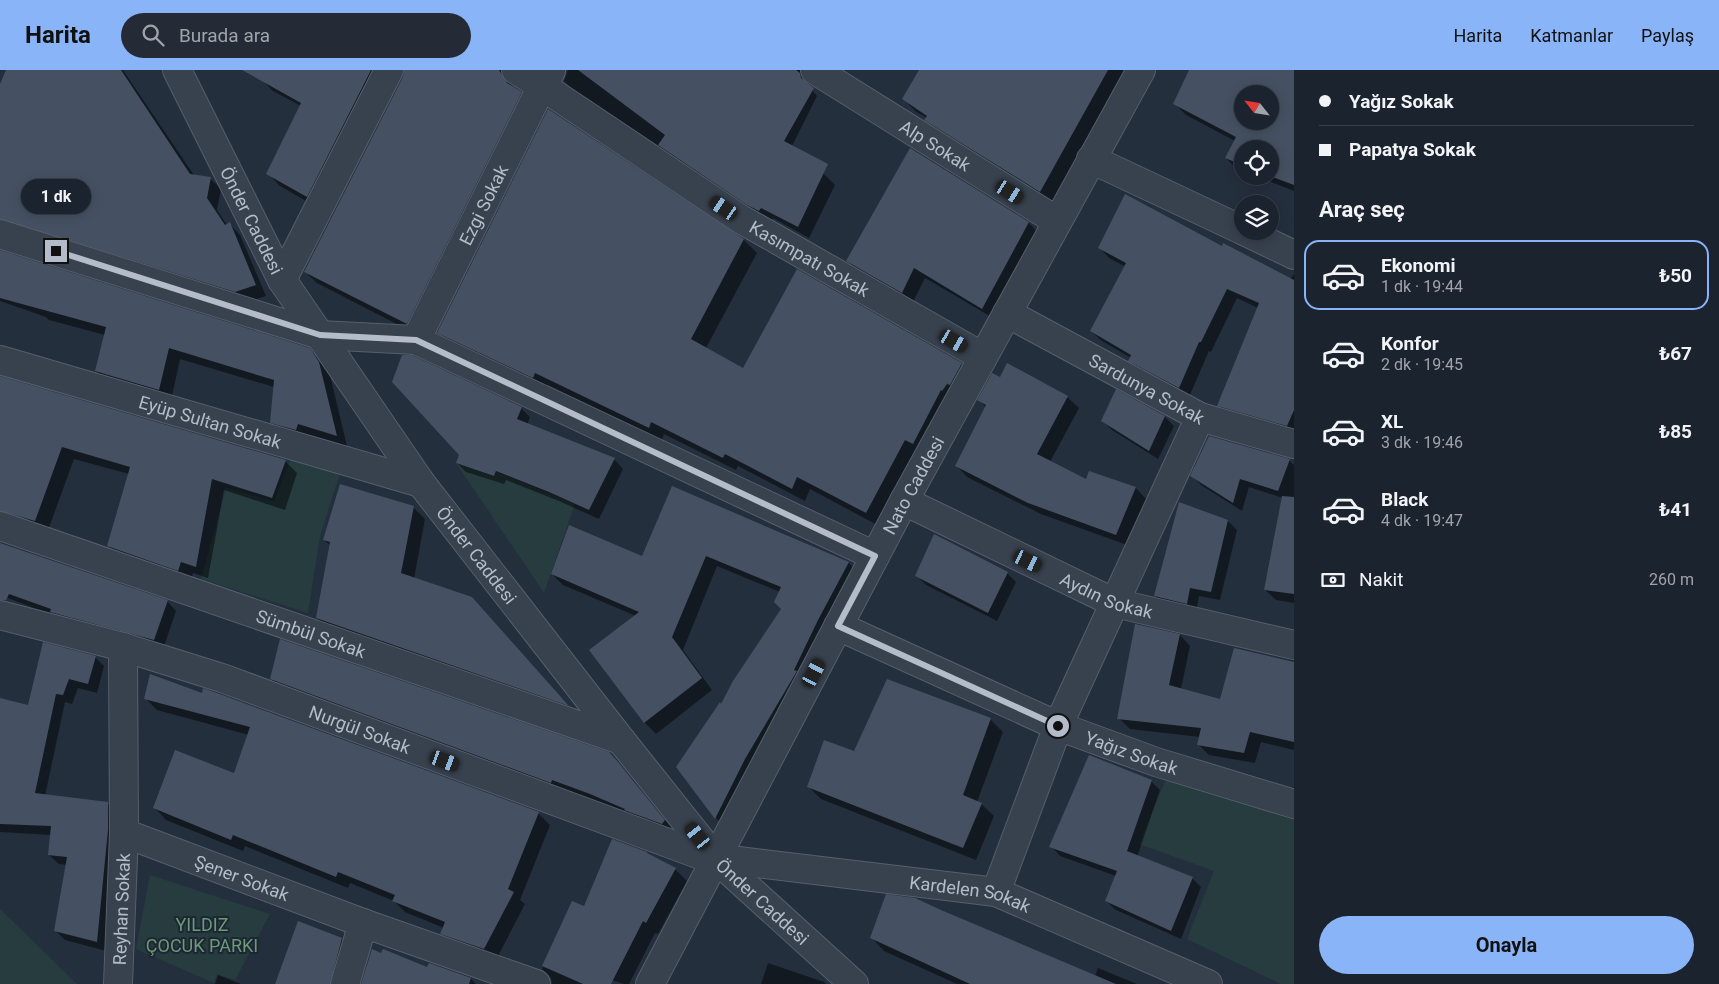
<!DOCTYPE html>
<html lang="tr">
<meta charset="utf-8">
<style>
:root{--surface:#1b232e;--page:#242b36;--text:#f1f3f6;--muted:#a0a4aa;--line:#39404a;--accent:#8ab4f8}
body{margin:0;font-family:Roboto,sans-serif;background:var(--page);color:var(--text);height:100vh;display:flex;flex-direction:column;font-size:19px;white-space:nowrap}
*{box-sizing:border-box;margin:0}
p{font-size:16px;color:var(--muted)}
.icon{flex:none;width:28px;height:28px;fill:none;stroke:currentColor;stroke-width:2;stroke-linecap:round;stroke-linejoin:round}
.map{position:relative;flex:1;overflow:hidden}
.panel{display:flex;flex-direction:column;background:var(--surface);width:425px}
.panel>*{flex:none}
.top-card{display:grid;align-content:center;height:110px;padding:0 25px;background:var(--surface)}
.needle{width:32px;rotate:300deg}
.controls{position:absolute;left:1234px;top:15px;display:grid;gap:10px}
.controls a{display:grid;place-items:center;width:45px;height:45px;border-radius:50%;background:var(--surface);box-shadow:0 2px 12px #0003,0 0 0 1px var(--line);font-size:25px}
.end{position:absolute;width:22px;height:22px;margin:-11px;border:6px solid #b4bcc9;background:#111;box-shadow:0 0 0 2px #111}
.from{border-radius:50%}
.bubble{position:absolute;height:35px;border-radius:18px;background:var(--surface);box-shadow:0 2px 12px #0003,0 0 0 1px var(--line);font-size:16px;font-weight:700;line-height:35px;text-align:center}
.car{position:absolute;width:15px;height:30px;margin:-15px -8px;border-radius:6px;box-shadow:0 0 4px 1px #0007;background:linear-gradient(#222 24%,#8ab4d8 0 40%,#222 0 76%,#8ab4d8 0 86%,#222 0)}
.top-card b{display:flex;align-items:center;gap:18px;height:48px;font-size:19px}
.top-card b+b{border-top:1px solid var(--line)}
.top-card i{width:12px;height:12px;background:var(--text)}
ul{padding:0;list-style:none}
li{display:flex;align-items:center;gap:15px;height:70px;margin:0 10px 8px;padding:0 15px;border:2px solid transparent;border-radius:15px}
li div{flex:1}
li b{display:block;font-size:19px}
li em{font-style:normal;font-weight:700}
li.selected{border-color:var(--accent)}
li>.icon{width:45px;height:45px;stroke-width:1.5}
h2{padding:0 25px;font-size:22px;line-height:60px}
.pay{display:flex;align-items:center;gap:12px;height:55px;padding:0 25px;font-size:19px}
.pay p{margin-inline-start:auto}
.cta{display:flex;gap:10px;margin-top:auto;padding:10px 25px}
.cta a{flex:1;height:58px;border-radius:30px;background:var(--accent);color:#111;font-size:20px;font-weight:700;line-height:58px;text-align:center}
header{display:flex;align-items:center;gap:30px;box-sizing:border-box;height:70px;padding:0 25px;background:var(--accent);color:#111}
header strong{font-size:24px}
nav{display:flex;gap:28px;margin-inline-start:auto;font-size:18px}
.search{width:350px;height:45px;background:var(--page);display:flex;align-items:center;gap:12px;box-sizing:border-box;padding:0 18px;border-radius:28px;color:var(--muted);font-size:19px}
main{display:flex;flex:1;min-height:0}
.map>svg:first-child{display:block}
.green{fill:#263c3f}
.shadow{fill:#0007;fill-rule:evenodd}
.building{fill:#455162;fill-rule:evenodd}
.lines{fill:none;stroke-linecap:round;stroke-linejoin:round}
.street-casing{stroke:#565f6c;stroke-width:30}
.street{stroke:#38414e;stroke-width:28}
.route{stroke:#b4bcc9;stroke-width:6}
.labels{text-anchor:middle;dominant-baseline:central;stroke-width:4;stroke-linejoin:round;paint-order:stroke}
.street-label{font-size:18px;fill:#b4bcc9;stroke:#1d2633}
.park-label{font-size:18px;fill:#6b9a76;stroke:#1d2633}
</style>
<header>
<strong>Harita</strong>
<div class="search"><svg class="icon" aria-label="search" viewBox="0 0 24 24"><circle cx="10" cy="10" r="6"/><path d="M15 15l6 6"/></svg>Burada ara</div>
<nav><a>Harita</a><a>Katmanlar</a><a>Paylaş</a></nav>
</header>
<main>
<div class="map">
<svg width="1294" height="914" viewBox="0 0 1294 914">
<rect width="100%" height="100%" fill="#242f3e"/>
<!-- green -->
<g class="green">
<path d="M292,385L342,397L320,466L308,543L201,509L226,418L274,431Z"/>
<path d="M456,393L494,406L497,402L575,434L544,523Z"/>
<path d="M1166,709L1294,749V914H1281L1187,869L1214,801L1139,774Z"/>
<path d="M150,805L270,844L235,910L217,904L214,913L136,879Z"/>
<path d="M0,839L77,914H0Z"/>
</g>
<!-- shadow -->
<g class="shadow">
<path d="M7,0H123L194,105L210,108L221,119L217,140L227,155L230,154L240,165L266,226L247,232L130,195L119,184L0,141V18Z"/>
<path d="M267,0H391L318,138L280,116L268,104L301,36L273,21L262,10Z"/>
<path d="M406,0H518L512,11L513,18L521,23L533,34L418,265L317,213L305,202L404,8Z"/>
<path d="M568,0H817L811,11L812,20L817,26L788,84L823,103L835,115L809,168L773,148L771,152L760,146L576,23L564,11Z"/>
<path d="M920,0H1126L1052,133L938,61L926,50L927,48L915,41L904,29Z"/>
<path d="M1190,0H1294V121L1256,106H1270V79H1242V101L1237,99L1226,88L1235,71L1186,45L1175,34ZM1242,24H1270V51H1242Z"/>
<path d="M549,41L744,170L757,183L706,278L743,299L961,294L974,307L879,456L810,419L805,431L738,396L736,400L664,364L662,370L548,315L546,320L452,275L439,262Z"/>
<path d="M910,79L1029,153L1039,164L993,248L925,208L913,232L859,202L848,191Z"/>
<path d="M1099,177L1222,178L1290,210L1294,204V365L1229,346L1219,335L1258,238L1237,228L1211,282L1209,281L1189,327L1140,301L1130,290L1131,288L1102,271L1091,261L1126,197L1109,188Z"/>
<path d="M0,182L309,279L321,292L330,305L347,376L310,365L308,371L284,364L272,352L274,317L180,289L171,331L108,313L96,301L105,265L49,250L46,247L0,231Z"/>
<path d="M0,308L285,391L297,403L285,440L224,420L208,508L193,503L190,512L121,488L109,476L129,404L74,389L47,463L16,453L4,441L0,434Z"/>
<path d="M1000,309L1067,327L1079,338L1050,392L1086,411L1090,402L1136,418L1147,430L1127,475L1041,444L967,407L956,395L986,337L979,330Z"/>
<path d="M1116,321L1165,347L1174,356L1158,389L1112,360L1103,351Z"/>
<path d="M521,338L530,347L527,355L614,389L623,399L599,449L559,431L506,410L504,414L466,402L457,393Z"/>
<path d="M1289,390L1294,395V533L1276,530L1265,520L1289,430L1249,417L1242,441L1201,415L1192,406Z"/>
<path d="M673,417L849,493L860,505L727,759L716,748L678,697L721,635L783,540L780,522L717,496L683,580L712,620L656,664L645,653L591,580L636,546L563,515L552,504L643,488Z"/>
<path d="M413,437L425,449L414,509L480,537L573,641L329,560L317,548L331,476L324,470Z"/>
<path d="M1228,451L1237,460L1220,530L1199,526L1196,542L1164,535L1155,526Z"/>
<path d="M0,474L167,531L176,541L163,579L55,546L0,525Z"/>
<path d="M1007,503L1016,512L997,551L926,515L917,506Z"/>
<path d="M1180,565L1190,576L1181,619L1221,630L1294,594V680L1261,672L1255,693L1209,685L1198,674L1200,667L1130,659L1119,648Z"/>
<path d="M95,587L104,596L97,623L78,618L72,634L65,632L45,726L108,734L117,743L106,881L65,870L56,861L67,795L59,794L49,785L51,765L0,762V630L29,636Z"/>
<path d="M151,606L538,743L550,755L520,830L525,834L496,890L454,875L442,863L444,858L405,842L394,831L350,813L348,818L245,776L243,781L166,750L155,738L235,705L249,665L157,640L145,628Z"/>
<path d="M271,609L608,683L627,703L673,760L672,763L600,733L561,719L560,721L280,618Z"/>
<path d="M990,649L1003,662L977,732L981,734L994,746L976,790L821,729L808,716L854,683Z"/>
<path d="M1151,711L1160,720L1137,787L1192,808L1201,817L1181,869L1116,840L1106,831L1116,806L1060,786L1051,776Z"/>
<path d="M675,799L687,811L658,864L655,863L629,914H624L593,904L590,914H552L551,908L542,899L573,833L584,838Z"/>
<path d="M871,867L1095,906L1098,898L1137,914H957L884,881Z"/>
<path d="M342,869L352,880L342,914H276Z"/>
<path d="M768,893L824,912L826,914H761Z"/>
<path d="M429,894L471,909L476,914H363L427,899Z"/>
<path d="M218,905L241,914H215Z"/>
</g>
<!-- building -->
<g class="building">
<path d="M6,0H121L190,104L211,107L207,128L225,155L230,152L256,215L235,222L0,149V14Z"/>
<path d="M242,0H371L307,127L266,104L301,33Z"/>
<path d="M404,0H499L507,13L522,22L407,254L304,202L403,7Z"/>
<path d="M578,0H796L800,3L801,8L814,18L784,71L828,94L798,157L761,138L759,141L747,135L658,75L665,65Z"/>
<path d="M919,0H1108L1040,122L924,50L927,46L902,29Z"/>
<path d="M1189,0H1294V115L1270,106V79H1242V95L1225,88L1236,67L1173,34ZM1242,24H1270V51H1242Z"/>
<path d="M548,39L744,169L691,269L743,298L797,199L962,293L950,315L947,314L942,321L941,320L913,374L905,370L866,443L797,407L792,419L725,384L723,388L651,352L649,358L535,303L533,308L437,263Z"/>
<path d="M910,78L1029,152L982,239L914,198L902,223L846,191Z"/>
<path d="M1125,124L1222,176L1223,173L1294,210V340L1287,356L1217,336L1259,233L1227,219L1201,272H1199L1179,318L1128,291L1131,285L1090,261L1126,193L1098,178Z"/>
<path d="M0,180L310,278L319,292L337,366L298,354L296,360L270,353L274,310L169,278L159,320L95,301L106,257L0,228Z"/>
<path d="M402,285H412L522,337L517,349L615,388L589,440L549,422L496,401L494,406L456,393L459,385L392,312Z"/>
<path d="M1007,293L1068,326L1037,384L1086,409L1089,401L1136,417L1116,465L1028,433L955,396L986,335L977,330L992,303L1000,307Z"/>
<path d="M0,306L286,390L272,428L212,409L196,497L181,492L178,501L107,476L130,397L62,377L35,451L0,441Z"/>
<path d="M1116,319L1165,346L1149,381L1101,351Z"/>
<path d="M1209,366L1290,389L1278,421L1240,409L1233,433L1190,406Z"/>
<path d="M340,414L414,436L401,503L472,527L569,636L316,548L330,472L323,470Z"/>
<path d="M672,416L849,492L818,550L794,600L797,601L745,689L715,749L676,697L720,632L721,634L733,611L781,539L774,532L781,517L706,486L672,567L702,608L644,653L589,580L639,542L551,504L569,455L642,486Z"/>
<path d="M1282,426L1294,427V524L1264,520Z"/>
<path d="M1179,432L1228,450L1211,522L1190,518L1187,534L1154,526Z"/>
<path d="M934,464L1008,502L988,543L915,506Z"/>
<path d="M0,473L168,530L154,570L50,542L51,539L9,524L6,530H0Z"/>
<path d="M1135,554L1180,564L1169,615L1220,629L1234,578L1294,592V672L1250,662L1244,683L1197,675L1201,658L1117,649Z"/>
<path d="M280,569L609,682L618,692L665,750L662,754L624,740L625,739L590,724L552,710L551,713L270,609Z"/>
<path d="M43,572L96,586L88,614L69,609L63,625L56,624L35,723L108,732V760L97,872L54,861L67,787L48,785L51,756L0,754V628L28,635Z"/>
<path d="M150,604L202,623L203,618L217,623L539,742L508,819L514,822L484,879L440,864L445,852L392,831L395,825L338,802L336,807L233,765L231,770L153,738L175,680L234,703L250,657L144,629Z"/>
<path d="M887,609L991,648L963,725L982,733L963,778L807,717L824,670L854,681Z"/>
<path d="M1089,685L1152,710L1127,781L1193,807L1171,861L1105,831L1117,801L1049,777Z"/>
<path d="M612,769L647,782V783L676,798L646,853L643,851L611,914H583L542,896L572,831L584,836Z"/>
<path d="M886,824L915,828L941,840L1116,914H970L870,868Z"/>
<path d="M298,851L342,868L330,914H275Z"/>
<path d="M372,879L381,883L383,879L427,897L429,893L471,908L469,914H361Z"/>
</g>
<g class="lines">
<!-- street casing -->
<g class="street-casing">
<g id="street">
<path id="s1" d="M177,0L282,210L421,413L621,670L715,788L854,914"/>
<path id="s2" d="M516,0L542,16L739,148L983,287"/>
<path id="s3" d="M815,0L1057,151"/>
<path d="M1091,89L1242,160"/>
<path d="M1244,161L1294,185"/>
<path d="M0,164L320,265L416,270L875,486"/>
<path d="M282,210L389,0"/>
<path id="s4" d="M1007,243L1200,347L1294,374"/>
<path id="s5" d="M416,270L542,16L551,1"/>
<path id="s6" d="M0,290L421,413"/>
<path id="s7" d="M904,431L1115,533L1294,575"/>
<path id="s8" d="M0,456L621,670"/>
<path id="s9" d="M0,545L123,577L222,608L706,787L996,822L1208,914"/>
<path id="s10" d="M838,556L1058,656L1156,692L1294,734"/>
<path id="s11" d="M123,577L124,763L363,853L536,914"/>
<path d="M996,822L1058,656L1200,347"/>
<path id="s12" d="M118,914L124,763"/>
<path d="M345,914L363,853"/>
<path id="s13" d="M650,914L904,431L1141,0"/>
</g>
</g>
<!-- street -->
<use href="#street" class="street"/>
</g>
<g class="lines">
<!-- route -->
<path class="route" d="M56,181L320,265L416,270L860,479L875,486L838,556L1058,656"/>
</g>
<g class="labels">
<!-- street labels -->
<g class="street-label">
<text stroke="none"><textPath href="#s3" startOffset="142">Alp Sokak</textPath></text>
<text stroke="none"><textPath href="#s5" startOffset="151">Ezgi Sokak</textPath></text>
<text stroke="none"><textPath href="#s1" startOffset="168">Önder Caddesi</textPath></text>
<text stroke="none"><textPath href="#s2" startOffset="349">Kasımpatı Sokak</textPath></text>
<text stroke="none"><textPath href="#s4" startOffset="159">Sardunya Sokak</textPath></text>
<text stroke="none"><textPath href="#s6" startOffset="219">Eyüp Sultan Sokak</textPath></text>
<text stroke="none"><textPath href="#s13" startOffset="564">Nato Caddesi</textPath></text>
<text stroke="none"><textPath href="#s1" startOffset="572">Önder Caddesi</textPath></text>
<text stroke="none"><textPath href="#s7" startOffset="224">Aydın Sokak</textPath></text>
<text stroke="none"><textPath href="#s8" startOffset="329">Sümbül Sokak</textPath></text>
<text stroke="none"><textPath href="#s9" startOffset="378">Nurgül Sokak</textPath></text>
<text stroke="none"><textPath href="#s10" startOffset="320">Yağız Sokak</textPath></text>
<text stroke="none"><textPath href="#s11" startOffset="312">Şener Sokak</textPath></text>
<text stroke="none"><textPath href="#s9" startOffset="1014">Kardelen Sokak</textPath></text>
<text stroke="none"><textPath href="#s1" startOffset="1022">Önder Caddesi</textPath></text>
<text stroke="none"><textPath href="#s12" startOffset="75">Reyhan Sokak</textPath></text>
</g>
<!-- park labels -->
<g class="park-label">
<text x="202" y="854">YILDIZ<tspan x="202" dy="21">ÇOCUK PARKI</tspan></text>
</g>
</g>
</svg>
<div class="controls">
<a><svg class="needle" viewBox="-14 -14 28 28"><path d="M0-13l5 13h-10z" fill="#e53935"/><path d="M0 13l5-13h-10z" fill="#a0a4aa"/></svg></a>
<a><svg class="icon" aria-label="locate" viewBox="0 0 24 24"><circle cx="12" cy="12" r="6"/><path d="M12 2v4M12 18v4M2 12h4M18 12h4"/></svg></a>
<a><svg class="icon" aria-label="layers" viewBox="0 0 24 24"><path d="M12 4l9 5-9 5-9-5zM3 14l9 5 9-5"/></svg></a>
</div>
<i class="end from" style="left:1058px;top:656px"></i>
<i class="end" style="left:56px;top:181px"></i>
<div class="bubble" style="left:21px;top:109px;width:70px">1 dk</div>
<i class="car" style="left:1010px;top:122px;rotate:122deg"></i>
<i class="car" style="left:724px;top:138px;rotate:304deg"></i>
<i class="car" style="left:954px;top:271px;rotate:120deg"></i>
<i class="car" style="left:1028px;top:491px;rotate:116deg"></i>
<i class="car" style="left:814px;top:603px;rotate:28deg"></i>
<i class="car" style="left:445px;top:691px;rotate:110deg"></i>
<i class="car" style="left:698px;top:766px;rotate:321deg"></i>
</div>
<section class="panel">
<div class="top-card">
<b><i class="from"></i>Yağız Sokak</b>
<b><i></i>Papatya Sokak</b>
</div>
<h2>Araç seç</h2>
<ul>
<li class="selected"><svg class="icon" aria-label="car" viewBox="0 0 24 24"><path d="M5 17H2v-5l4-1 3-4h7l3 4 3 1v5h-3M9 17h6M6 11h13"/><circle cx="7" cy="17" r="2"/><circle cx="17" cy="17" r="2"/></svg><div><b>Ekonomi</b><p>1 dk · 19:44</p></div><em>₺50</em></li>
<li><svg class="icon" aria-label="car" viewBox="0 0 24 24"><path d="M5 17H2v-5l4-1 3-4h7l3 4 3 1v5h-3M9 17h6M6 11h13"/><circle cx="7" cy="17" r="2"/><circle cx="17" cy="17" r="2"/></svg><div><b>Konfor</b><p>2 dk · 19:45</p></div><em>₺67</em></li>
<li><svg class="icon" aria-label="car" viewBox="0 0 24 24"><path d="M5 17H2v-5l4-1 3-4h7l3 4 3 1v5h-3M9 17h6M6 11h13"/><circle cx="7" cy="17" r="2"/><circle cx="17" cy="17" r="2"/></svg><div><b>XL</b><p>3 dk · 19:46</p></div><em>₺85</em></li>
<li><svg class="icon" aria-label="car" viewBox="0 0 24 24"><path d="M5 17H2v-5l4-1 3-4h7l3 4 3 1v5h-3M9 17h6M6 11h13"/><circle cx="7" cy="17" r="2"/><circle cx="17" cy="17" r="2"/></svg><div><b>Black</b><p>4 dk · 19:47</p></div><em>₺41</em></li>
</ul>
<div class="pay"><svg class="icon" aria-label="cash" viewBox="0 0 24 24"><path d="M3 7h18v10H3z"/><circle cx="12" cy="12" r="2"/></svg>Nakit<p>260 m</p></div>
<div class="cta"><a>Onayla</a></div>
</section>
</main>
